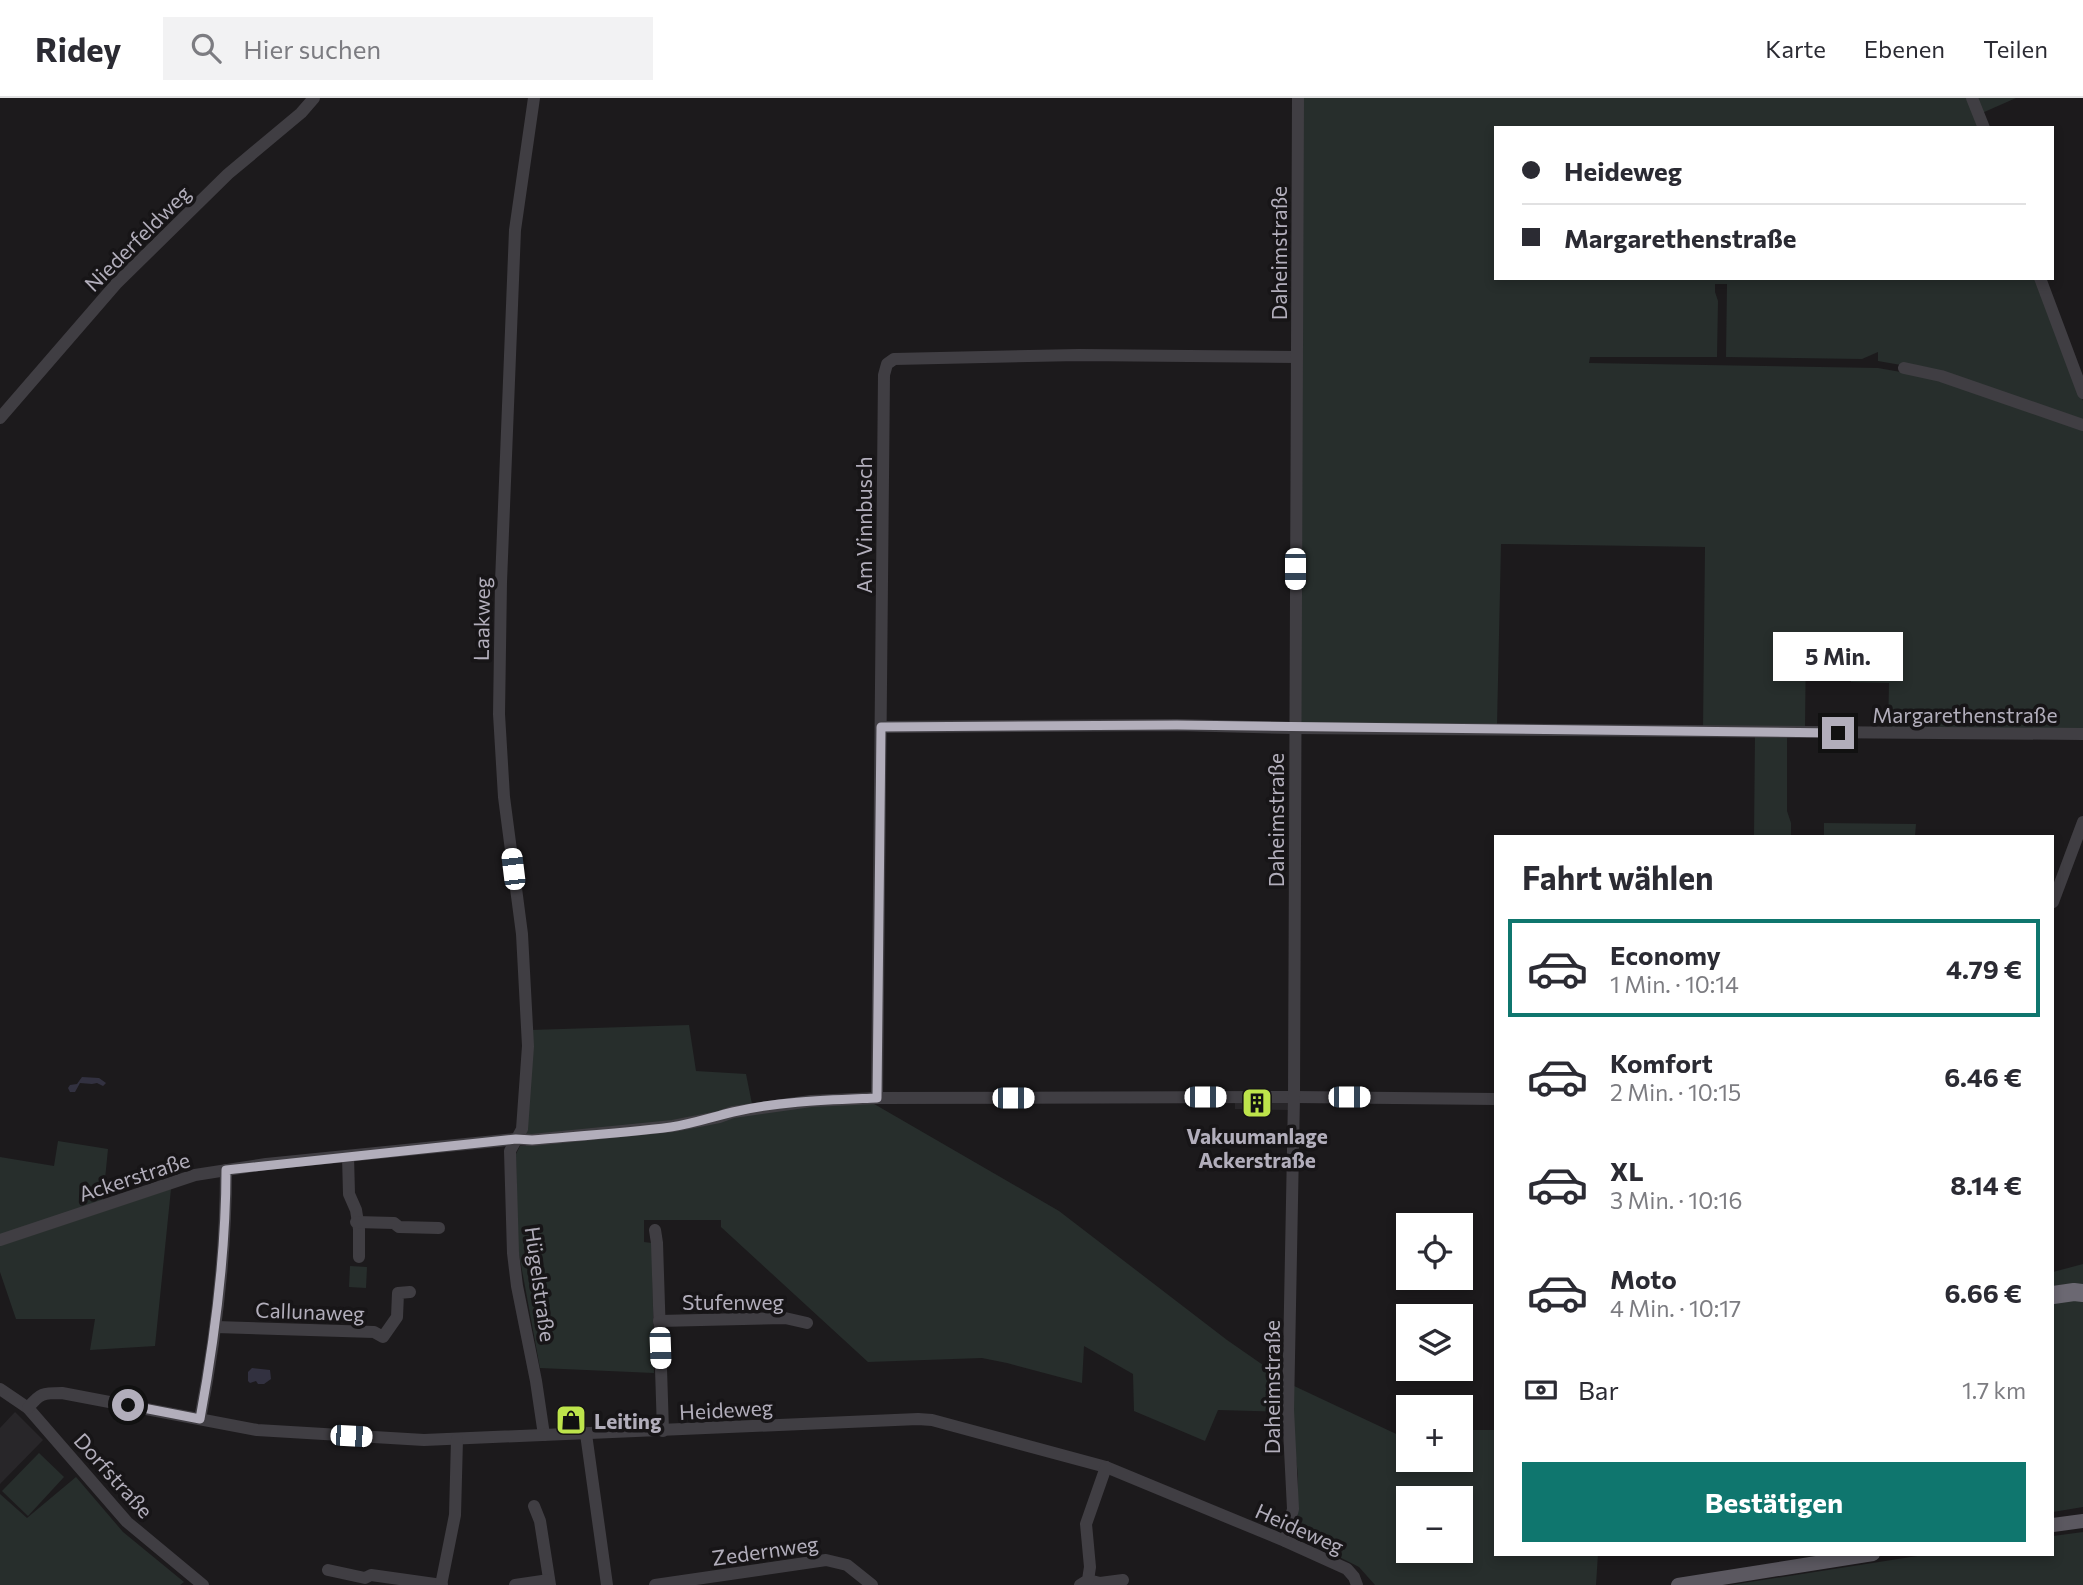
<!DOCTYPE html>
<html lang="de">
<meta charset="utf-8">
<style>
:root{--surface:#fff;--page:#f2f2f3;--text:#2b2b33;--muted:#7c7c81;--line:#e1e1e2;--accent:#0f766e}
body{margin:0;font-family:Commissioner,sans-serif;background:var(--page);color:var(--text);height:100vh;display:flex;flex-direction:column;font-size:26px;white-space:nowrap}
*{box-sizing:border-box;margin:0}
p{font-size:23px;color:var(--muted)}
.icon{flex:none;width:38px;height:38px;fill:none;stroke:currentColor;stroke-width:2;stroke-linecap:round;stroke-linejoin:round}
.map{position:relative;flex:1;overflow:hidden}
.details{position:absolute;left:1494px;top:737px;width:560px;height:721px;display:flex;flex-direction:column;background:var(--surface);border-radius:0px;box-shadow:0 4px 10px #0003}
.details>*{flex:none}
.banner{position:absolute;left:1494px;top:28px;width:560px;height:154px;border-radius:0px;box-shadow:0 4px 10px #0003;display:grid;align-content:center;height:154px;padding:0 28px;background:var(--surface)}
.controls{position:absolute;left:1396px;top:1115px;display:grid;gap:14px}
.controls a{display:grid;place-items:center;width:77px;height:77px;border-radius:0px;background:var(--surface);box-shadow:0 4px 10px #0003;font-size:35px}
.end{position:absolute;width:32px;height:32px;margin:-16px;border:9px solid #b2aebb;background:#111;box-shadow:0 0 0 4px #111}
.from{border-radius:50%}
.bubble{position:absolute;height:49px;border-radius:0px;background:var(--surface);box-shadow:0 4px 10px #0003;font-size:23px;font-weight:700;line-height:49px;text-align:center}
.car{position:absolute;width:21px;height:42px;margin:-21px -10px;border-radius:9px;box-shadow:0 0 5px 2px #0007;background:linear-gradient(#fff 24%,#345 0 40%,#fff 0 76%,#345 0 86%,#fff 0)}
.banner b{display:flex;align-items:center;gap:24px;height:66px;font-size:26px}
.banner b+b{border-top:2px solid var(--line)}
.banner i{width:18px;height:18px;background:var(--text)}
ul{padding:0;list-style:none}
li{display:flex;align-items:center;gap:21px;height:98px;margin:0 14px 10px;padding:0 14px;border:4px solid transparent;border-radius:0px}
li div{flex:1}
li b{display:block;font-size:26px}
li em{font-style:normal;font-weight:700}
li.current{border-color:var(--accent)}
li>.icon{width:63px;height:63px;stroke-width:1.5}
h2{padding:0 28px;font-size:32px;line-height:84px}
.pay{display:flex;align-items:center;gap:18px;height:77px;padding:0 28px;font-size:26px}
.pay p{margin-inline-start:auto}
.button{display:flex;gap:14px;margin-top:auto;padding:14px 28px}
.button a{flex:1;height:80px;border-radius:0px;background:var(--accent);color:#fff;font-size:28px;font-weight:700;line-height:80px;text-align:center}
header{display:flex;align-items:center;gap:42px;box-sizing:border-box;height:98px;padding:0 35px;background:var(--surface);border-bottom:2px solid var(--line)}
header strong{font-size:33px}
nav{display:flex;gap:38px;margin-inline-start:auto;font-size:24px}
.search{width:490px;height:63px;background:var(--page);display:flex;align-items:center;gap:18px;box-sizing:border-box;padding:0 24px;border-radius:0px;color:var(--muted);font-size:26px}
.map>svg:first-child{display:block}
.built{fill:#282629}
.green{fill:#272e2c;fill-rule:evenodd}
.water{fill:#323140}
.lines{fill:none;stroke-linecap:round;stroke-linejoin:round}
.minor{stroke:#403e43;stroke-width:12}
.major{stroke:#5b5860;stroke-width:14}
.highway{stroke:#6b6872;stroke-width:18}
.route{stroke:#b2aebb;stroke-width:9}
.labels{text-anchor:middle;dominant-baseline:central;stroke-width:7;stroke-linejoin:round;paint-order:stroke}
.street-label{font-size:21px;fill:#b2aebb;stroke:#171517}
.poi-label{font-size:21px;font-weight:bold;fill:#b2aebb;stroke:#171517}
</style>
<header>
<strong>Ridey</strong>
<div class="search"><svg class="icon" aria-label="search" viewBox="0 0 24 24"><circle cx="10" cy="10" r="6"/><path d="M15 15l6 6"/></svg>Hier suchen</div>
<nav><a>Karte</a><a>Ebenen</a><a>Teilen</a></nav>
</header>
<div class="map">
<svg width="2083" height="1487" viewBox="0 0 2083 1487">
<rect width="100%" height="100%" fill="#1c1a1c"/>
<!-- built -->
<g class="built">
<path d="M1235,1002L1289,1003V1012L1235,1011Z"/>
<path d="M15,1314L43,1342L0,1386V1330Z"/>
</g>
<!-- green -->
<g class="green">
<path d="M1303,0H1969L1980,30H1496V180H2038L2083,303V324L1918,270L1878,263V254L1862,261L1726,259L1727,186H1715V194L1718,203L1717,259H1590L1589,265L1878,270L1941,281L2083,330V634L1888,633L1889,585L1851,584V542H1806L1805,630L1703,632L1705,449L1501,446L1497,628L1302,626L1297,618Z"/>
<path d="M1976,0H2016L1982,15Z"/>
<path d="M1755,637H1787V713L1791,725V738H1754Z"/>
<path d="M1824,725L1916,726L1915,738H1824Z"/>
<path d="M689,927L696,973L746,976L752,1006L869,1003L1059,1113L1227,1242L1292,1287L1409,1342V1362H1461V1332H1496V1456H1598L1596,1487H1375L1359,1469L1298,1438V1377L1294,1345L1293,1314L1218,1312L1205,1343L1134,1313L1133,1276L1084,1248L1082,1285L1007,1265L982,1260L868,1264L721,1129V1122H644V1144L652,1145L654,1275L540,1270L517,1145L516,1056L520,1048H526L530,932ZM1409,1400H1461V1452H1409Z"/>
<path d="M58,1043L108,1051L102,1111L171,1091L155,1248L90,1252L95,1221H16L0,1174V1059L54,1068Z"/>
<path d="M2083,1166V1187L2067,1186L2053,1188V1174Z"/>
<path d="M350,1168L367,1169L366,1190L349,1189Z"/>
<path d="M2053,1202L2083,1203V1409L2053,1414Z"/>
<path d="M39,1355L64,1379L28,1418L2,1393Z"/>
<path d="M76,1379L123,1434L184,1484L180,1487H0V1396L27,1420Z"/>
<path d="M2083,1434V1487H1731L1930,1456H2053V1438Z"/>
</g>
<!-- water -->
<g class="water">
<path d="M82,979L99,980L106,985L103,988L97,985L92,986L80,985L75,994H70L68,990L70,987L77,986Z"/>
<path d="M252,1270L270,1272L271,1281L264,1286H258L256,1283L250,1285L248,1283V1274Z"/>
</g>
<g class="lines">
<!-- minor -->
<g class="minor">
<path d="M534,0L515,132L501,484L499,616L504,699L522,836L528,948L522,1031L510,1053L513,1155L517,1188L536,1283L544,1337"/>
<path d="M1972,0L1984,30"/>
<path d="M2040,180L2083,295"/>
<path d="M1904,270L1941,278L2083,327"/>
<path d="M0,320L116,186L228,76L301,15L314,0"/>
<path d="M881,629L1177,627L1294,630L2083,636"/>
<path d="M2053,804L2083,724"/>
<path d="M877,1000L884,277L887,266L894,261L1079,257L1297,259"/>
<path d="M348,1058L349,1096L356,1112L359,1131V1159"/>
<path d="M356,1124L394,1125L399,1129L439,1130"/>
<path d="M655,1132L657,1145L663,1333"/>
<path d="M0,1142L195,1077L266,1066L516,1041L532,1042L673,1028L719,1019L733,1014L811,1003L877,1000L1294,999L1496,1001"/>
<path d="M659,1223L785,1220L807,1225"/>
<path d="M216,1229L374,1234L383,1239L397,1219L398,1195L410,1194"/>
<path d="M0,1291L28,1310L127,1424L203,1487"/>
<path d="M28,1310C40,1295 43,1295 62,1295L257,1332L424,1342L918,1321L932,1322L1106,1369L1285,1443L1347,1471L1354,1479L1357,1487"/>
<path d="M200,1321C216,1239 226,1156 226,1072"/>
<path d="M586,1336L607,1487"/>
<path d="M534,1408L540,1423L550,1487"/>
<path d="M1285,1443L1293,1411L1288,1312L1294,999L1298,0"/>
<path d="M328,1472L365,1480L371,1477L442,1487"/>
<path d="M1088,1482L1100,1485L1123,1482"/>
<path d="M441,1487L455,1417L457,1341"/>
<path d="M515,1487L549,1482"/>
<path d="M655,1487L826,1462L847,1467L872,1487"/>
<path d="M1080,1487L1088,1482L1090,1469L1086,1426L1106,1369"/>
</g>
<!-- major -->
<g class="major">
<path d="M2053,1427L2083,1423"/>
<path d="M1678,1487L1873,1456"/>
</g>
<!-- highway -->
<path class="highway" d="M2053,1197L2074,1194L2083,1195"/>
</g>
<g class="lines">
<!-- route -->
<path class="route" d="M128,1307L200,1321C215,1239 226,1156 226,1072L516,1041L532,1042C578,1038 625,1035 671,1029C692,1026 712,1019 733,1014C779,1003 830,1002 877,1000L881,629L1177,627L1838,635"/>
</g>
<!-- icons -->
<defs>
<g id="building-square" transform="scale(1.575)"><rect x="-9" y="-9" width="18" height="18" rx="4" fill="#bde44b" stroke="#171517"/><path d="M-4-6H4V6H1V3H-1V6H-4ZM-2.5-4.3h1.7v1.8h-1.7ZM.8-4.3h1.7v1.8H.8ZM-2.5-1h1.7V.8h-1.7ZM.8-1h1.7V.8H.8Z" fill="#111"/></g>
<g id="shop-square" transform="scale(1.575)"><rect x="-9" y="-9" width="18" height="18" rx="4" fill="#bde44b" stroke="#171517"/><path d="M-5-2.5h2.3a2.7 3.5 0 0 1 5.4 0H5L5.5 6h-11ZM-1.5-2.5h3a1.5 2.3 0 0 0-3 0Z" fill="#111"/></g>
</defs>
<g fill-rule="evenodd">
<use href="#building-square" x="1257" y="1005"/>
<use href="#shop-square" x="571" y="1322"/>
</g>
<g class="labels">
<!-- street labels -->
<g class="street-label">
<text transform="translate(137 140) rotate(-45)">Niederfeldweg</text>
<text transform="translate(1278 155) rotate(-90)">Daheimstraße</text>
<text transform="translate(863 427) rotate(-90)">Am Vinnbusch</text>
<text transform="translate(481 521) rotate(-89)">Laakweg</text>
<text x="1965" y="616">Margarethenstraße</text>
<text transform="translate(1275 722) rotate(-90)">Daheimstraße</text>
<text transform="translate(134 1078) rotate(-18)">Ackerstraße</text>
<text transform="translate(541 1186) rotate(82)">Hügelstraße</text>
<text x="733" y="1203">Stufenweg</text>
<text transform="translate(310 1213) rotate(2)">Callunaweg</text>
<text transform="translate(1271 1289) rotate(-90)">Daheimstraße</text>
<text transform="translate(726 1311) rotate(-3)">Heideweg</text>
<text transform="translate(114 1377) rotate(48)">Dorfstraße</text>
<text transform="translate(1300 1430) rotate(24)">Heideweg</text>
<text transform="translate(765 1452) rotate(-8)">Zedernweg</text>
</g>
<!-- poi labels -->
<g class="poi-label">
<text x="1257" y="1037">Vakuumanlage<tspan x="1257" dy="24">Ackerstraße</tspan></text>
<text x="594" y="1322" text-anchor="start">Leiting</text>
</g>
</g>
</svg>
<div class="controls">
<a><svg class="icon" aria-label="locate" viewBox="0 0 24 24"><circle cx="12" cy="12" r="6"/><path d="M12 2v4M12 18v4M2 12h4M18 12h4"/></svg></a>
<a><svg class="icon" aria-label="layers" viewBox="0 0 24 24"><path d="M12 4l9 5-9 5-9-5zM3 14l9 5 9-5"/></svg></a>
<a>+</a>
<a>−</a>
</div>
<i class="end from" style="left:128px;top:1307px"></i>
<i class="end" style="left:1838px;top:635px"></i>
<div class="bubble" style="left:1773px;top:534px;width:130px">5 Min.</div>
<i class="car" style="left:1295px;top:471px;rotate:180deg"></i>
<i class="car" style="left:513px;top:771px;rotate:353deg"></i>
<i class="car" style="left:1205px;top:999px;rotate:90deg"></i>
<i class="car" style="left:1349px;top:999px;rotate:90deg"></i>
<i class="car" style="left:1013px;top:1000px;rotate:90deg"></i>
<i class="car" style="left:660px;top:1250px;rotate:178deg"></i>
<i class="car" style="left:351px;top:1338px;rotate:93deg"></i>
<div class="banner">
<b><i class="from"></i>Heideweg</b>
<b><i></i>Margarethenstraße</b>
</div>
<section class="details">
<h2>Fahrt wählen</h2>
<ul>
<li class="current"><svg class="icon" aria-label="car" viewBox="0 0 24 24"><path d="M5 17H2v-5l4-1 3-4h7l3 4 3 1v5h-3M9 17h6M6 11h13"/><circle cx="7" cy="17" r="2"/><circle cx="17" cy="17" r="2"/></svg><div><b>Economy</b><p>1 Min. · 10:14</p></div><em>4.79 €</em></li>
<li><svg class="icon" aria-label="car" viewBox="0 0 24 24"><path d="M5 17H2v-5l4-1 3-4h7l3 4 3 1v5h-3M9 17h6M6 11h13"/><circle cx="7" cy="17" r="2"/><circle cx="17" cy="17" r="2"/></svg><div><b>Komfort</b><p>2 Min. · 10:15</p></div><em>6.46 €</em></li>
<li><svg class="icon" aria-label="car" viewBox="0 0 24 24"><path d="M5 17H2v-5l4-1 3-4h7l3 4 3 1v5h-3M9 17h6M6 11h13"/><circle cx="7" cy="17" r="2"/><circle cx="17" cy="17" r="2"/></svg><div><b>XL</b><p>3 Min. · 10:16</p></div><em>8.14 €</em></li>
<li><svg class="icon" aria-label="car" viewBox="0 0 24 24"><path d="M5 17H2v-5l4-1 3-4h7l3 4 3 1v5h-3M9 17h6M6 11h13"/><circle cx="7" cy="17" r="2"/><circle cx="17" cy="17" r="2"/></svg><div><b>Moto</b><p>4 Min. · 10:17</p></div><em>6.66 €</em></li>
</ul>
<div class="pay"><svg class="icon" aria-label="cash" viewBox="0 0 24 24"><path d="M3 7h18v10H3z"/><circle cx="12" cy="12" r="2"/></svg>Bar<p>1.7 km</p></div>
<div class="button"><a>Bestätigen</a></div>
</section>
</div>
